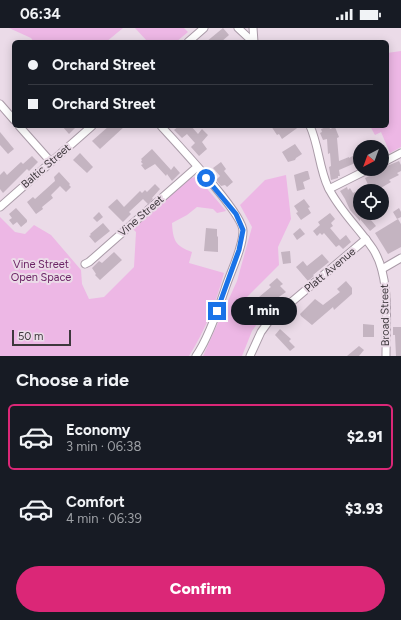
<!DOCTYPE html>
<meta charset="utf-8">
<style>
:root{--surface:#171b24;--page:#20242c;--text:#f1f3f6;--muted:#9ea1a6;--line:#363941;--accent:#db2777}
body{margin:0;font-family:Figtree,sans-serif;background:var(--page);color:var(--text);height:100vh;display:flex;flex-direction:column;font-size:15px;white-space:nowrap}
*{box-sizing:border-box;margin:0}
p{font-size:13px;color:var(--muted)}
.icon{flex:none;width:22px;height:22px;fill:none;stroke:currentColor;stroke-width:2;stroke-linecap:round;stroke-linejoin:round}
.map{position:relative;height:328px;overflow:hidden}
.panel{display:flex;flex-direction:column;background:var(--surface);flex:1}
.panel>*{flex:none}
.banner{position:absolute;left:12px;top:12px;width:377px;height:88px;border-radius:6px;box-shadow:0 2px 10px #0003;display:grid;align-content:center;height:88px;padding:0 16px;background:var(--surface)}
.needle{width:26px;rotate:221deg}
.controls{position:absolute;left:353px;top:112px;display:grid;gap:8px}
.controls a{display:grid;place-items:center;width:36px;height:36px;border-radius:50%;background:var(--surface);box-shadow:0 2px 10px #0003;font-size:20px}
.scale{position:absolute;left:12px;bottom:10px;width:59px;box-sizing:border-box;padding-left:4px;border:2px solid #3e383d;border-top:0;font-size:11px;line-height:14px;white-space:nowrap;color:#3e383d;-webkit-text-stroke:3px #ebdbe8;paint-order:stroke}
.end{position:absolute;width:18px;height:18px;margin:-9px;border:5px solid #1a73e8;background:#fff;box-shadow:0 0 0 2px #fff}
.from{border-radius:50%}
.bubble{position:absolute;height:28px;border-radius:14px;background:var(--surface);box-shadow:0 2px 10px #0003;font-size:13px;font-weight:800;line-height:28px;text-align:center}
.banner b{display:flex;align-items:center;gap:14px;height:38px;font-size:15px}
.banner b+b{border-top:1px solid var(--line)}
.banner i{width:10px;height:10px;background:var(--text)}
ul{padding:0;list-style:none}
li{display:flex;align-items:center;gap:12px;height:66px;margin:0 8px 6px;padding:0 8px;border:2px solid transparent;border-radius:6px}
li div{flex:1}
li b{display:block;font-size:15px}
li em{font-style:normal;font-weight:800}
li.current{border-color:var(--accent)}
li>.icon{width:36px;height:36px;stroke-width:1.5}
h2{padding:0 16px;font-size:18px;line-height:48px}
.primary-button{display:flex;gap:8px;margin-top:auto;padding:8px 16px}
.primary-button a{flex:1;height:46px;border-radius:24px;background:var(--accent);color:#fff;font-size:16px;font-weight:800;line-height:46px;text-align:center}
.status{display:flex;justify-content:space-between;align-items:center;height:28px;padding:0 20px;background:var(--surface);direction:ltr}
.status svg{height:11px;fill:currentColor}
.map>svg:first-child{display:block}
.green{fill:#edb7e5}
.building{fill:#c4b4c1}
.lines{fill:none;stroke-linecap:round;stroke-linejoin:round}
.street-casing{stroke:#aa9ba8;stroke-width:9}
.street{stroke:#fff;stroke-width:7}
.route{stroke:#1a73e8;stroke-width:5}
.labels{text-anchor:middle;dominant-baseline:central;stroke-width:4;stroke-linejoin:round;paint-order:stroke}
.street-label{font-size:11px;fill:#3e383d;stroke:#ebdbe8}
.park-label{font-size:11px;fill:#6b2465;stroke:#ebdbe8}
</style>
<div class="status"><b>06:34</b><svg viewBox="0 0 49 12"><path d="M0 12V9h3v3zM5 12V6h3v6zM10 12V3h3v9zM15 12V0h3v12zM26 1h20v11H26zM47 4h2v5h-2z"/></svg></div>
<div class="map">
<svg width="401" height="328" viewBox="0 0 401 328">
<rect width="100%" height="100%" fill="#ebdbe8"/>
<!-- green -->
<g class="green">
<path d="M9,0H123L106,14H34L31,10Z"/>
<path d="M135,0H184L188,4L176,14H148Z"/>
<path d="M401,23V119L390,125L381,104L375,107L370,98H387V25Z"/>
<path d="M286,147L291,191L278,219L279,237L241,275L257,296L252,303L242,328H203L237,253L252,199L240,177L265,152Z"/>
<path d="M197,149L226,183L217,185L213,181L197,179L187,187L172,195C173,212 175,218 192,224L189,235L224,245C216,275 206,301 189,328H0V189L15,204L25,206L34,197L51,207L81,242L82,256L89,271L104,269L134,239L136,204L131,199L190,150Z"/>
</g>
<!-- building -->
<g class="building">
<path d="M223,0L229,7L221,14H206Z"/>
<path d="M62,98H77L69,106Z"/>
<path d="M109,98H125L100,121L92,113Z"/>
<path d="M179,98H191L198,106L202,101L208,107L202,114L207,121L199,128L191,119L195,115L187,106L182,110L174,102Z"/>
<path d="M271,98H300L282,111L279,106L277,107Z"/>
<path d="M329,98L330,101L335,99L339,109L337,110L339,133L349,129V130L360,124V133L339,142L340,148H338V150L331,152L329,139L331,138L330,125L328,126L327,111L323,112L320,105L322,104L321,101Z"/>
<path d="M0,104L14,121L8,126L0,117Z"/>
<path d="M295,116L302,126L296,130L295,132L288,134L282,124Z"/>
<path d="M152,121L171,142L174,138L180,145L172,153L167,146L166,148L155,136L145,142L141,137L143,136L141,134L142,132L141,131Z"/>
<path d="M80,125L93,139L87,145L73,132Z"/>
<path d="M32,128L38,134L29,143L27,141L3,165L0,161V147L4,143L7,147L21,134L23,136Z"/>
<path d="M399,133L401,137V143L397,145L399,147L389,152L391,154L379,161L375,163H371L365,150L382,142V140Z"/>
<path d="M221,134L226,141L224,143L233,154L227,159L225,157L221,158L216,152L220,148L213,140Z"/>
<path d="M306,143H308L310,151L303,154L305,161L297,163L294,147Z"/>
<path d="M59,144L70,156L69,157L71,159L66,164L60,158L51,167L53,170L42,179L43,181L36,186L27,174L33,169L35,171L55,153L54,149Z"/>
<path d="M155,156L160,161L152,170L153,171L148,176L143,171L129,184L131,186L123,194L108,179L117,171L124,179L140,163L142,165L145,162L147,164Z"/>
<path d="M347,159L348,162L350,160L353,165L355,164L360,174V185H365L376,198L370,203L360,191V193L350,182L345,171L340,163Z"/>
<path d="M304,171L310,179L308,180L311,185L301,192L296,185L298,184L294,178Z"/>
<path d="M16,180L27,192V194L21,199L17,194L13,197L9,192L12,190L9,186Z"/>
<path d="M399,180L401,184V189L397,191L393,184Z"/>
<path d="M99,184L103,189L97,194L93,190Z"/>
<path d="M330,185L335,191L331,195L333,198L330,200L340,212L346,207L351,214L343,221L339,217L336,219L324,205L322,207L320,205L317,208L313,203L320,197L318,194Z"/>
<path d="M398,191L401,196V219L388,226L375,205Z"/>
<path d="M103,195L110,203L95,215L89,208L91,207L90,206Z"/>
<path d="M206,200L217,201V208L218,209V224L204,223Z"/>
<path d="M300,200L305,206L297,212L293,206Z"/>
<path d="M290,223L291,235L283,236L281,224Z"/>
<path d="M114,224L122,232L100,252L95,247L96,246L92,240L99,233L102,235Z"/>
<path d="M322,226L329,234L313,247L314,248L308,253L296,239L303,233L307,238Z"/>
<path d="M277,250L283,256L280,258L286,264L266,278L265,276L263,277L258,271L259,269L271,259L269,257Z"/>
<path d="M346,253L352,260V266L334,282L333,279L312,297L301,288L300,286L315,271L323,277L340,264L337,261Z"/>
<path d="M363,296L374,297V309H363Z"/>
<path d="M393,299H401V328H396L395,307H393Z"/>
<path d="M280,301L291,311L289,313L295,319L290,323L275,307Z"/>
<path d="M359,318L364,322L359,328H347Z"/>
</g>
<g class="lines">
<!-- street casing -->
<g class="street-casing">
<g id="street">
<path d="M238,0L253,14"/>
<path d="M253,0L254,14"/>
<path d="M188,14L204,0"/>
<path d="M0,76L14,92"/>
<path d="M19,98L51,134"/>
<path d="M161,98C176,115 243,185 243,203C243,220 230,245 225,261C218,282 208,311 196,328"/>
<path d="M310,98C319,118 319,140 328,159C339,182 359,200 373,221C391,249 386,295 386,328"/>
<path d="M382,135L401,125"/>
<path d="M329,161L369,141"/>
<path d="M0,179L92,98"/>
<path d="M85,236L89,234L197,139"/>
<path d="M382,241L401,230"/>
<path d="M250,328L261,304L269,293L366,211"/>
</g>
</g>
<!-- street -->
<use href="#street" class="street"/>
</g>
<g class="lines">
<!-- route -->
<path class="route" d="M206,150L236,186L243,202L239,222L217,283"/>
</g>
<g class="labels">
<!-- street labels -->
<g class="street-label">
<text transform="translate(46 138) rotate(-41)">Baltic Street</text>
<text transform="translate(141 188) rotate(-41)">Vine Street</text>
<text transform="translate(330 242) rotate(-40)">Platt Avenue</text>
<text transform="translate(385 287) rotate(-91)">Broad Street</text>
</g>
<!-- park labels -->
<g class="park-label">
<text x="41" y="236">Vine Street<tspan x="41" dy="13">Open Space</tspan></text>
</g>
</g>
</svg>
<div class="controls">
<a><svg class="needle" viewBox="-14 -14 28 28"><path d="M0-13l5 13h-10z" fill="#e53935"/><path d="M0 13l5-13h-10z" fill="#9ea1a6"/></svg></a>
<a><svg class="icon" aria-label="locate" viewBox="0 0 24 24"><circle cx="12" cy="12" r="6"/><path d="M12 2v4M12 18v4M2 12h4M18 12h4"/></svg></a>
</div>
<div class="scale">50 m</div>
<i class="end from" style="left:206px;top:150px"></i>
<i class="end" style="left:217px;top:283px"></i>
<div class="bubble" style="left:231px;top:269px;width:66px">1 min</div>
<div class="banner">
<b><i class="from"></i>Orchard Street</b>
<b><i></i>Orchard Street</b>
</div>
</div>
<section class="panel">
<h2>Choose a ride</h2>
<ul>
<li class="current"><svg class="icon" aria-label="car" viewBox="0 0 24 24"><path d="M5 17H2v-5l4-1 3-4h7l3 4 3 1v5h-3M9 17h6M6 11h13"/><circle cx="7" cy="17" r="2"/><circle cx="17" cy="17" r="2"/></svg><div><b>Economy</b><p>3 min · 06:38</p></div><em>$2.91</em></li>
<li><svg class="icon" aria-label="car" viewBox="0 0 24 24"><path d="M5 17H2v-5l4-1 3-4h7l3 4 3 1v5h-3M9 17h6M6 11h13"/><circle cx="7" cy="17" r="2"/><circle cx="17" cy="17" r="2"/></svg><div><b>Comfort</b><p>4 min · 06:39</p></div><em>$3.93</em></li>
</ul>
<div class="primary-button"><a>Confirm</a></div>
</section>
